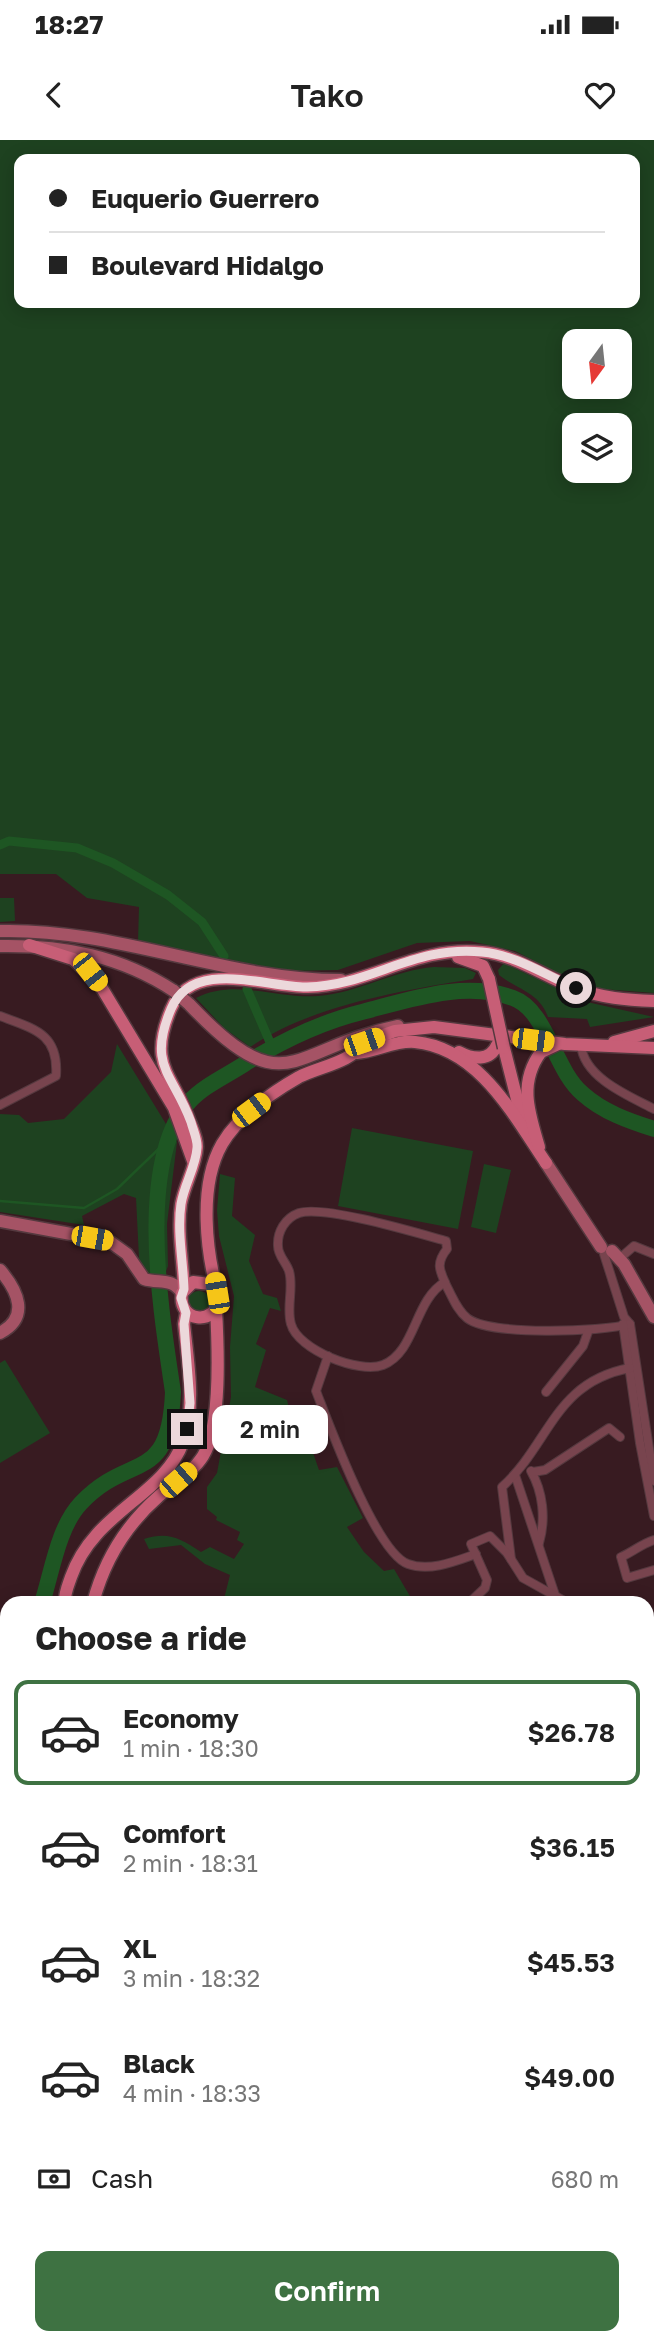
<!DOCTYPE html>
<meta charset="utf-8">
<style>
:root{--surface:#fff;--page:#f2f2f2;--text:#222;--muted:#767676;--line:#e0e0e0;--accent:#3e7242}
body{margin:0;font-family:"Golos Text",sans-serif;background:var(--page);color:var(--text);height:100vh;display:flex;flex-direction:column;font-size:26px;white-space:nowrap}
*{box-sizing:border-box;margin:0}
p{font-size:23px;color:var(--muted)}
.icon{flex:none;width:38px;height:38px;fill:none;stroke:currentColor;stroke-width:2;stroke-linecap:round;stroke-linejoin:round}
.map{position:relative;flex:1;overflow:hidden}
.panel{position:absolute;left:0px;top:1456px;width:654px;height:749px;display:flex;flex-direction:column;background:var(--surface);border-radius:21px 21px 0 0;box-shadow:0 4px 18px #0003}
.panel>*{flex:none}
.top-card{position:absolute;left:14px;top:14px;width:626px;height:154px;border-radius:14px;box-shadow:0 4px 18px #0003;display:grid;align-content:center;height:154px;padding:0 35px;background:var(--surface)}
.needle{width:46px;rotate:195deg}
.fabs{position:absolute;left:562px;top:189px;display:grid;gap:14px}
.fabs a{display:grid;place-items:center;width:70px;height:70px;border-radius:14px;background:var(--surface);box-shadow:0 4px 18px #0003;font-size:35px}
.end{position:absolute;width:32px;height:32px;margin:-16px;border:9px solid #ecd8db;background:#111;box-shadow:0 0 0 4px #111}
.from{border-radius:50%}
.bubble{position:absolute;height:49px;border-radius:14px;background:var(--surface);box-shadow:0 4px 18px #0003;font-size:23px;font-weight:600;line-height:49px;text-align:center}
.car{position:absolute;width:21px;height:42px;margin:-21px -10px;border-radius:9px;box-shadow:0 0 5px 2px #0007;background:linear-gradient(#f5c518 24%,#345 0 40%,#f5c518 0 76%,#345 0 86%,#f5c518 0)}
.top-card b{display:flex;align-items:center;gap:24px;height:66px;font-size:26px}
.top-card b+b{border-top:2px solid var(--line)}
.top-card i{width:18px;height:18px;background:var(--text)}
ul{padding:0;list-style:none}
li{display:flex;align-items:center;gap:21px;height:105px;margin:0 14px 10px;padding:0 21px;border:4px solid transparent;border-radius:14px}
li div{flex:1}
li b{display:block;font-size:26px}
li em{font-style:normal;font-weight:600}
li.current{border-color:var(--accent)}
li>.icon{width:63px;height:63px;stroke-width:1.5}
h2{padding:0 35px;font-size:32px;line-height:84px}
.pay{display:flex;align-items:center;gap:18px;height:77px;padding:0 35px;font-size:26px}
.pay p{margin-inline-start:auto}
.button{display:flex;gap:14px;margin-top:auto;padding:14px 35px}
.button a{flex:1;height:80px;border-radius:14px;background:var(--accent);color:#fff;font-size:28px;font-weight:600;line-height:80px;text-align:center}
.status{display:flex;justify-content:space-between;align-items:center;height:49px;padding:0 35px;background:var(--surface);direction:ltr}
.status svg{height:19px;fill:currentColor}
header{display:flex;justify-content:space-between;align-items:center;height:91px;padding:0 35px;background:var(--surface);font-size:32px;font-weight:600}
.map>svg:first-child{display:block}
.green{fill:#1e4220;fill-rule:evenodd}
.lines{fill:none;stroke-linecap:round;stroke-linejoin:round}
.stream{stroke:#1e5623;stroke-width:2.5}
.canal{stroke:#1e5623;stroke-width:9}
.river{stroke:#1e5623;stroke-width:16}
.street-casing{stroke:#55393f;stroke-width:10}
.secondary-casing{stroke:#55393f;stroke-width:15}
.primary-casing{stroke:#55393f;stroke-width:15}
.street{stroke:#78444e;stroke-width:8}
.secondary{stroke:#a55365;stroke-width:12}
.primary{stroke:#c75e76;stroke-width:12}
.secondary-bridge-casing{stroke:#55393f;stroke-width:15;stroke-linecap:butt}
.primary-bridge-casing{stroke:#55393f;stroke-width:15;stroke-linecap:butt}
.secondary-bridge{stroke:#a55365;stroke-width:12}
.primary-bridge{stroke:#c75e76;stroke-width:12}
.route{stroke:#ecd8db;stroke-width:9}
</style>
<div class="status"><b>18:27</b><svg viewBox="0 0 49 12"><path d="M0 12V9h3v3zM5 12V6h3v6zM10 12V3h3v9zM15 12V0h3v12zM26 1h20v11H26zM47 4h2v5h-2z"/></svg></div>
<header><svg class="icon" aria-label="back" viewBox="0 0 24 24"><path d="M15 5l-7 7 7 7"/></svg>Tako<svg class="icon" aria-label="heart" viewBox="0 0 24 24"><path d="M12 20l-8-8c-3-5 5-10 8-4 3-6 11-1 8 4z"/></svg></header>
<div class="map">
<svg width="654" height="2205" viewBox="0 0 654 2205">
<rect width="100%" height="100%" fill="#381b21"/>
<!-- green -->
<g class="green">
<path d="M0,0H654V853L602,849L566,837L515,811L470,801L417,803L338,830L288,831L138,802L139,767L87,758L56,734H0ZM19,19H635V163H19ZM574,201H620V247H574ZM574,285H620V331H574Z"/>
<path d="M0,758H14L15,781L0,782Z"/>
<path d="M504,823L587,862L654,877L590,887L587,879L548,877C539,852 518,850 499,835L498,830Z"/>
<path d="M434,827L465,828L476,833L473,839C400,851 313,865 250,907L224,888L196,858C235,838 276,859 318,856C358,853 394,830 434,827Z"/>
<path d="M117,904L177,1002L167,1084L168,1126L165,1134L147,1135L139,1118L136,1058L124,1054L82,1076L84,1085L0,1072V974L19,975L28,983L64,979L111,932Z"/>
<path d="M352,988L473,1011L458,1089L338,1066Z"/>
<path d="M484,1024L511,1030L496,1093L471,1087Z"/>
<path d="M220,1034L235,1038L232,1076L255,1095L249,1121L263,1154L277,1158L281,1171L270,1168L256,1204L266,1210L255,1247L287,1260L298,1306L311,1307L319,1330L337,1327L363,1378L347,1387L364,1412L384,1431L394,1429L414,1463H223L230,1435L205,1424L181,1405L149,1409L144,1399C168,1391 180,1398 201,1412L210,1407L234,1419L244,1404L237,1400L240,1392L216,1380L217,1377L207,1369V1347L217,1333L231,1257L230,1207L234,1156L219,1096L217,1070Z"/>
<circle cx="199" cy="1163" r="12"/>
<path d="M5,1220L50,1293L0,1323V1223Z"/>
</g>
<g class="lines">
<!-- stream -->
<path class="stream" d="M0,1061L84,1068L117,1049L170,998"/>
<!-- canal -->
<g class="canal">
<path d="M0,705L9,701L77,708L113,723L168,755L202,782L224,816"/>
<path d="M247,849L272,907"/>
</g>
<!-- river -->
<path class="river" d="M42,1463C52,1432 58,1387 81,1363C130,1311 169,1346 173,1252C162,1177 135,1024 189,962C203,946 228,935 246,923C282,901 321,882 362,872C409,860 465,840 513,858C547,870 554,930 583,954C603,972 629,981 654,989"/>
<!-- street casing -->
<g class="street-casing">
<g id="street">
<path d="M0,876C35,889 59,894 56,936L0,965"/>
<path d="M581,905C584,938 629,956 654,969"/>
<path d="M604,1114L624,1177L630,1184L654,1341"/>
<path d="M619,1119L634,1106L654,1114"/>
<path d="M445,1142C414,1160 416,1212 383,1225C359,1234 298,1210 291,1184C286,1168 294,1147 289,1131C286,1122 278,1116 278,1106C277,1092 285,1078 299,1073C324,1065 417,1093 446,1101L447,1109C435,1124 440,1131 447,1147C453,1158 457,1170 467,1178C489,1196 601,1192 630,1184"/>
<path d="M623,1184L640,1303L654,1376"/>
<path d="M328,1216L316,1251C329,1284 376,1413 408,1424C430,1432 456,1421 476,1414"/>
<path d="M546,1252L583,1206L588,1192"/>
<path d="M531,1331C543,1352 546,1379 539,1403"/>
<path d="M533,1332L545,1330L609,1288L620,1297"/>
<path d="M515,1335L556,1458"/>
<path d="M654,1400C641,1404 633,1412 621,1417L627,1438L654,1430"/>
<path d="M511,1419L502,1347C550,1304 554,1242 630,1228"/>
<path d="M469,1463L485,1448L487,1440L471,1404L490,1396L507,1413L523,1438L568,1463"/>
<path d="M648,1543L654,1553"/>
<path d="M654,1575L649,1590L654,1610"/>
<path d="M648,1633L654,1617"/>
<path d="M648,1654L651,1691"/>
<path d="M0,1773L7,1774"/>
<path d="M648,1790L654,1753"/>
<path d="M0,1904L7,1896"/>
<path d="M0,1911L7,1907"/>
<path d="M0,2006L7,2004"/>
<path d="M0,2039L7,2036"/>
<path d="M652,2053L654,2056"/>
<path d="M0,2163L7,2164"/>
<path d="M648,2169L654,2163"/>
<path d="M203,2198L207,2205"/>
<path d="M365,2198L366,2205"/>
<path d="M472,2198V2205"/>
<path d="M578,2198L593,2205"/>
<path d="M45,2205L50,2198"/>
<path d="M154,2205V2198"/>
<path d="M514,2205L519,2198"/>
<path d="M643,2205L654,2193"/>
</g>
</g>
<!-- secondary casing -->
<g class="secondary-casing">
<g id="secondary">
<path d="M0,791C116,788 225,840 341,840"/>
<path d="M0,806C63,805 121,816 174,851"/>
<path d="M189,864C288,968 289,908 398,886"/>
<path d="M546,1023L601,1107"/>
<path d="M0,1081L109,1101L127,1114L144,1139C159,1144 172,1137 182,1153"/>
<path d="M612,1111L624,1124L654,1177"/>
<path d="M0,1130C18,1151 30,1177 0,1193"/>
<path d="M648,1874V1903"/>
<path d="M648,1977L653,1992"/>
<path d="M549,2205L552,2198"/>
</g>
</g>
<!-- primary casing -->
<g class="primary-casing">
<g id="primary">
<path d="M29,805L73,819L100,845L174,968L193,1021"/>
<path d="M458,817L483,826L489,839"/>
<path d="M614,902L654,891"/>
<path d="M504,908L522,979"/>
<path d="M459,912C472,919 490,922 497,905"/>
<path d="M357,913C377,911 396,900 415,902C479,908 514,976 546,1023"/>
<path d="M539,1007C529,973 518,943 541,912L558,904"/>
<path d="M184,1149C183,1121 177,1091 181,1064C184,1046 196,1026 197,1008C198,1000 193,990 190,982C173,933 147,926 171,869C193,817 268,848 308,847C370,846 415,805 482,812C517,815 544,837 576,848C601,858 627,860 654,861"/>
<path d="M217,1153L210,1144L193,1142L182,1153C177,1182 216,1187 219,1158C206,1113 198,1046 222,1004C239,975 271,953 299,937C321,926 351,923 364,902L395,891L434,887L565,904L654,908"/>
<path d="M65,1463C64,1454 68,1446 71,1437C94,1371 164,1356 183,1302C196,1266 188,1222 184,1184L186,1173"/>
<path d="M93,1463C104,1421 127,1384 159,1356C173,1344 193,1332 203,1316C222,1286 218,1205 216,1169"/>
<path d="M0,1559L7,1553"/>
</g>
</g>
<!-- street -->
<use href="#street" class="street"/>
<!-- secondary -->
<use href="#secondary" class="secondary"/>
<!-- primary -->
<use href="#primary" class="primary"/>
<!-- secondary-bridge casing -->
<g class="secondary-bridge-casing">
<path id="secondary-bridge" d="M174,851L189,864"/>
</g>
<!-- primary-bridge casing -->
<g class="primary-bridge-casing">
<path id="primary-bridge" d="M489,839L504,908"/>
</g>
<!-- secondary-bridge -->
<use href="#secondary-bridge" class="secondary-bridge"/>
<!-- primary-bridge -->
<use href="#primary-bridge" class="primary-bridge"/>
</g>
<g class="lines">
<!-- route -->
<path class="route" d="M187,1289L190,1263L184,1184L186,1173L181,1158L184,1149C183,1121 177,1091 181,1064C184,1045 196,1026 197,1008C198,1000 193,990 191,982C173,933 147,926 171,869C193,817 268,848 307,847C371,846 413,805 482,812C516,815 545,835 576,848"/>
</g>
</svg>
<div class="fabs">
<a><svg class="needle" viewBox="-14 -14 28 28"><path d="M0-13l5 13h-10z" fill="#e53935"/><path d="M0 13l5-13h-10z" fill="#767676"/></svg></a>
<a><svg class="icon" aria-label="layers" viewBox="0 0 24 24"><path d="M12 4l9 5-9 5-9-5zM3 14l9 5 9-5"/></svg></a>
</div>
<i class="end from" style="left:576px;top:848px"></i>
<i class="end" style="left:187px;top:1289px"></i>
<div class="bubble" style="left:212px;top:1265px;width:116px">2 min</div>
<i class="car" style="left:90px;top:832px;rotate:142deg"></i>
<i class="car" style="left:533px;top:900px;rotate:97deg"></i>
<i class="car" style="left:364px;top:902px;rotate:71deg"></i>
<i class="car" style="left:251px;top:970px;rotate:53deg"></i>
<i class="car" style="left:92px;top:1098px;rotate:100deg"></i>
<i class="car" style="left:217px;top:1153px;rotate:351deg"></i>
<i class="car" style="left:178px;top:1340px;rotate:49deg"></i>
<div class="top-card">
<b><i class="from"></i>Euquerio Guerrero</b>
<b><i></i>Boulevard Hidalgo</b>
</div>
<section class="panel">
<h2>Choose a ride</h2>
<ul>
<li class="current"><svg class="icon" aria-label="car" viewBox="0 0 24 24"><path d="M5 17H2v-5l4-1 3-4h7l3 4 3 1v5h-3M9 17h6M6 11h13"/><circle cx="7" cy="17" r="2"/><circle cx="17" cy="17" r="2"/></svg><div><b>Economy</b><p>1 min · 18:30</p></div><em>$26.78</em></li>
<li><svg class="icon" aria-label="car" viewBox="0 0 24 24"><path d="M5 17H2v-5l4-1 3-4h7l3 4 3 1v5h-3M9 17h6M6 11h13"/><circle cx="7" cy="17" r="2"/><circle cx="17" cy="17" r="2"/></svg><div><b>Comfort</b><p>2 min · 18:31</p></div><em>$36.15</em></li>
<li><svg class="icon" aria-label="car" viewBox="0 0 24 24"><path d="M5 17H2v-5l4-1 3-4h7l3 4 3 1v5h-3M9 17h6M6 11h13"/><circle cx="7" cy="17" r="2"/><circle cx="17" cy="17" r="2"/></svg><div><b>XL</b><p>3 min · 18:32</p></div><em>$45.53</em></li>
<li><svg class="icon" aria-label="car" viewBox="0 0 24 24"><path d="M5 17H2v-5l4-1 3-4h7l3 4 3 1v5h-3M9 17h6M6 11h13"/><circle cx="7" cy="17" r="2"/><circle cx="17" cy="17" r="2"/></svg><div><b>Black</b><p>4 min · 18:33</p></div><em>$49.00</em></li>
</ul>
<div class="pay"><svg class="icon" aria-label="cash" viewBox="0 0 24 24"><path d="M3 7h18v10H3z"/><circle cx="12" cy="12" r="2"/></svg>Cash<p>680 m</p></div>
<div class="button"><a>Confirm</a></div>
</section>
</div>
